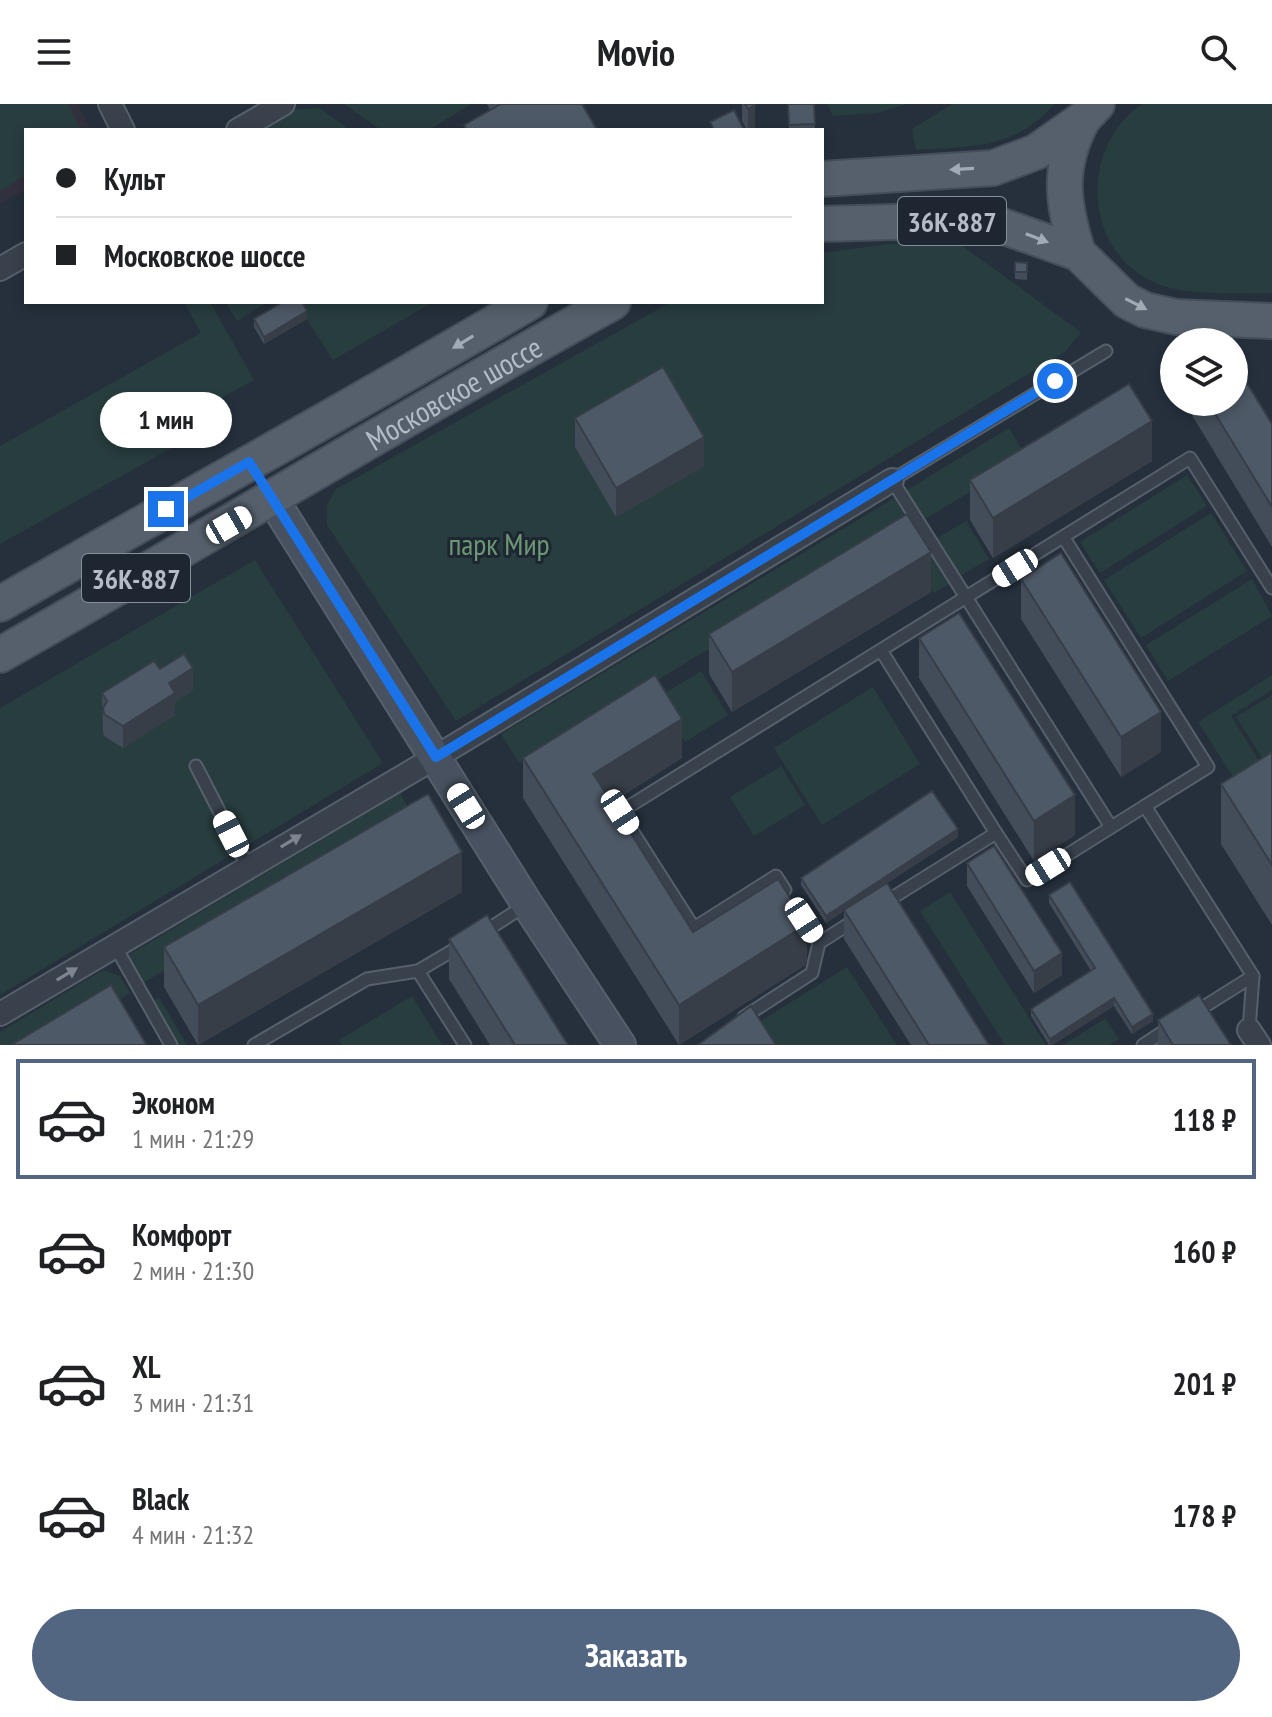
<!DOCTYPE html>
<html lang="ru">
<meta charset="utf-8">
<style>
:root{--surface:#fff;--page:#f6f6f6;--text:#202124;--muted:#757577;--line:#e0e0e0;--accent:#526581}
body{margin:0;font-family:"PT Sans Narrow",sans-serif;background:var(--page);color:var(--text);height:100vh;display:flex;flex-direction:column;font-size:30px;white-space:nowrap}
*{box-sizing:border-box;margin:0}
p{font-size:26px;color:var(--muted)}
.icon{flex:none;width:44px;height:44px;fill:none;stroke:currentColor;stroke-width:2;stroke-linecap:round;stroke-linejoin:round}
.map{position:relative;height:941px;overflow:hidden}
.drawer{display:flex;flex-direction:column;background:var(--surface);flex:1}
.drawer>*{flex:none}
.top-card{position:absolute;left:24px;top:24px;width:800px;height:176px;border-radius:0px;box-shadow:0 4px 12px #0003;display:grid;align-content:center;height:176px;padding:0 32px;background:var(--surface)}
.fabs{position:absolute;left:1160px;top:224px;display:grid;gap:16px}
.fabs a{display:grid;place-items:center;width:88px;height:88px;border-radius:50%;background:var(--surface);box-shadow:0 4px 12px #0003;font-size:40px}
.end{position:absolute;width:36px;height:36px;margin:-18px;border:10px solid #1a73e8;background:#fff;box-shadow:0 0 0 4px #fff}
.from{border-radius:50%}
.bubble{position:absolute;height:56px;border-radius:28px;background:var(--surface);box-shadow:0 4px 12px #0003;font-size:26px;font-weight:800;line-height:56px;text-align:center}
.car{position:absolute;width:24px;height:48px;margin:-24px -12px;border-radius:10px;box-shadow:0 0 6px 2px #0007;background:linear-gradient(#fff 24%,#345 0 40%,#fff 0 76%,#345 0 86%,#fff 0)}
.top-card b{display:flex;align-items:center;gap:28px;height:76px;font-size:30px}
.top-card b+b{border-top:2px solid var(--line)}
.top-card i{width:20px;height:20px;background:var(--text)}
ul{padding:14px 0 0;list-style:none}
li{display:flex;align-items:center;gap:24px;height:120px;margin:0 16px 12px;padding:0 16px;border:4px solid transparent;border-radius:0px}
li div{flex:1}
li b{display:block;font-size:30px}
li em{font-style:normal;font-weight:800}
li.active{border-color:var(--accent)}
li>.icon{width:72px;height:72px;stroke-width:1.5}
.cta{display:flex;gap:16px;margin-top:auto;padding:16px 32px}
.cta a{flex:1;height:92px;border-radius:48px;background:var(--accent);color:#fff;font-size:32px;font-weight:800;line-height:92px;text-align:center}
header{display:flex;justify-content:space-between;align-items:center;height:104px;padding:0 32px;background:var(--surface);font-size:36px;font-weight:800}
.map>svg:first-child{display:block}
.medical{fill:#31303d}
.green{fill:#283d3e}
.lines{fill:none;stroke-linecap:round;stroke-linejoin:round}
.service-casing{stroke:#565f6a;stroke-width:15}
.minor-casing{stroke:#565f6a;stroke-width:26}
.secondary-casing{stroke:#565f6a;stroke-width:34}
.primary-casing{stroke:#444d58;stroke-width:38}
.service{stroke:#38414c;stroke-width:11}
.minor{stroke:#38414c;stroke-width:22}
.secondary{stroke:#47515f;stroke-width:30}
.primary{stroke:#56606c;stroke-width:34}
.wall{fill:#434d59}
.shaded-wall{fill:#373e48}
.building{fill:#4e5967;stroke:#373e48;stroke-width:2}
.oneway{fill:#a1aab5}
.oneway2{fill:#7c8590}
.route{stroke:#1a73e8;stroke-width:10}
.labels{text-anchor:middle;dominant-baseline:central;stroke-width:6;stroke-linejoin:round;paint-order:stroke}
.shield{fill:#1d2631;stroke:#878f9a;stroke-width:2}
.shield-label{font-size:28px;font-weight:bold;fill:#b4bcc7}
.street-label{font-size:30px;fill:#b4bcc7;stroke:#1d2631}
.park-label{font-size:30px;fill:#6c9774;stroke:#1d2631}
</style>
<header><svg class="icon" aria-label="menu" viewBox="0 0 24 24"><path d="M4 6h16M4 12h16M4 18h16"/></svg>Movio<svg class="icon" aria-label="search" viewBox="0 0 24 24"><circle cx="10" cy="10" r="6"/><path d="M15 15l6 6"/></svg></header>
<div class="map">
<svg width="1272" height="941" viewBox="0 0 1272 941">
<rect width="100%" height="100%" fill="#25303c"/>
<!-- medical -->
<path class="medical" d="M0,0H78L91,26H26V85L0,100Z"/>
<!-- green -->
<g class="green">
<path d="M0,0H68L81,26H26V71L0,87Z"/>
<path d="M344,0H471L429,26H381Z"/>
<path d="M827,0H907L877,9L833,12Z"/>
<path d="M952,0H1054C1016,46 969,42 916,46L912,25Z"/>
<path d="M1142,0H1272V189C1234,188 1184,194 1149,176C1082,141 1081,41 1142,0Z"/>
<path d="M319,4L351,26H254L289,6Z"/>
<path d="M957,138L1081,228L1066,247L456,617L327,421V401L336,385L671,198H822V149L888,140Z"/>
<path d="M184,198H210L254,276L223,293L225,314L0,440V342L201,229Z"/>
<path d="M225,198H268L237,217Z"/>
<path d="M296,198H433L333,256Z"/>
<path d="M1009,324L1027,354L925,415L907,386Z"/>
<path d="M1187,371L1207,402L1100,469L1080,438Z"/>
<path d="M896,393L914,422L519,659L501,630Z"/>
<path d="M1211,409L1247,467L1141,534L1104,476Z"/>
<path d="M966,417L989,455L960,472L937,434Z"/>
<path d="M926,442L949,480L934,489L911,451Z"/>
<path d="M255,456L383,659L0,891V604Z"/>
<path d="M1252,475L1272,512L1168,577L1146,541Z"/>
<path d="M701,567L728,611L685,638L657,594Z"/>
<path d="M1272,571V586L1231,612L1268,671L1242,687L1198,618Z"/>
<path d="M873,583L920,660L822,721L774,644Z"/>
<path d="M1272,591V668H1271L1236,613Z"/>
<path d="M781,662L805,701L754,732L730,693Z"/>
<path d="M400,689L416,718L143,879L127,852Z"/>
<path d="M950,788L1046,941H1005L920,807Z"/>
<path d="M847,863L897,941H769L756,920Z"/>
<path d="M103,866L120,872L130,889L40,941H0V928Z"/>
<path d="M412,892L442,941H342L339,936Z"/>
<path d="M159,893L187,941H165L143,903Z"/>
<path d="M1105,915L1119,935L1109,941H1063Z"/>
</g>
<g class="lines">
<!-- service casing -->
<g class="service-casing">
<g id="service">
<path d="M1106,247L892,376L1111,723"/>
<path d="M1064,434L1208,663L1145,702"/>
<path d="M882,548L996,729"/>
<path d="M196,662L248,763"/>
<path d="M785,786L776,772L694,824L620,708L1190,354L1272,484"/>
<path d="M884,799L996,729L1027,776L1145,702L1253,872"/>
<path d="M801,810L819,839"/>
<path d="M484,828L526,801"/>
<path d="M115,842L171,941"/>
<path d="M418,867L465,941"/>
<path d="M1194,909L1253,872L1249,926"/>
<path d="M744,913L812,869L819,839L855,816"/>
<path d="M254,941L367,875L418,867L462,841"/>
<path d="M1143,941L1169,924"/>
</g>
</g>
<!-- minor casing -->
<g class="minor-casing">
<g id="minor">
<path d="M110,0L123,26"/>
<path d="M238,26L283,0"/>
<path d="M0,165L26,150"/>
<path d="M0,910L436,653L892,376"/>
<path d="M1249,926L1259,941"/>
</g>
</g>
<!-- secondary casing -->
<g class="secondary-casing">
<path id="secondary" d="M273,396L527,800L620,941"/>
</g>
<!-- primary casing -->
<g class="primary-casing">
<g id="primary">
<path d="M822,75L993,64L1036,48L1083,15L1097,0"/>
<path d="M822,120L965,116L999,121L1078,149L1127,197L1145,206L1176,213L1272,217"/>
<path d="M1078,149C1062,99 1057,63 1083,15"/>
<path d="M0,500C177,399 355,301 530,198"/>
<path id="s1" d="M0,551C205,435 406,312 613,198"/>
</g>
</g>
<!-- service -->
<use href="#service" class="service"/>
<!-- minor -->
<use href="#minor" class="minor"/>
<!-- secondary -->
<use href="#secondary" class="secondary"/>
<!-- primary -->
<use href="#primary" class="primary"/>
</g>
<!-- wall -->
<g class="wall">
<path d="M487,0H582L597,26H464V21L490,6Z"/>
<path d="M742,0H754L755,23L750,26H747L742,17Z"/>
<path d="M788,0H814L815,26H789Z"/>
<path d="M1015,158L1027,159V176L1015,175Z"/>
<path d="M254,215H307L264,240L254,223Z"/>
<path d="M1184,298H1234L1272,320V443Z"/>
<path d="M575,314L704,362L616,413L575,343Z"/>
<path d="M1152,357L993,454L970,416V376Z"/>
<path d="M1021,475L1161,648L1121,673L1021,515Z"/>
<path d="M931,488L732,608L709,570V530Z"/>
<path d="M919,534L1075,731L1034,757L919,574Z"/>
<path d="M160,565L193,586L175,598V611L123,644L104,632L103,627L102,589Z"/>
<path d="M1272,648V821L1221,740V680Z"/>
<path d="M523,654H682L611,699L693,828L807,860L679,941L523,694Z"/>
<path d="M958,733L887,779L989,941H911L844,835V807L826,819L801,781V774Z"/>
<path d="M967,759L1062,871L1034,889L967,782Z"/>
<path d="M462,788L198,941L164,883V843Z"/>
<path d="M1049,791L1153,917L1132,930L1114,902L1052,941H1049L1031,912V905L1091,867L1049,799Z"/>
<path d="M449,835L568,941H490L449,875Z"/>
<path d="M1158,916L1231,941H1158Z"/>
</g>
<!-- shaded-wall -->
<g class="shaded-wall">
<path d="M755,1V23L748,26V5Z"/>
<path d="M307,207V215L264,240V233Z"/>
<path d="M1152,317V357L993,454V414Z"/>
<path d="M704,333V362L616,413V384Z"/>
<path d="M931,448V488L732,608V568Z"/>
<path d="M193,564V586L175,598V611L123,644V622L169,579Z"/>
<path d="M1161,608V648L1121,673V633Z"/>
<path d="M682,615V654L593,710V670Z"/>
<path d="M1075,691V731L1034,757V717Z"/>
<path d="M958,725V733L826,819V812Z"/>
<path d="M462,748V788L198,941V901Z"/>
<path d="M807,820V860L679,941V901Z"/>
<path d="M1062,849V871L1034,889V867Z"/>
<path d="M1114,894V902L1052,941H1050V935Z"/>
<path d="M1153,910V917L1132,930V923Z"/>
</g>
<!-- building -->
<g class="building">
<path d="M501,0H582L597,26H467L464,21Z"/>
<path d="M745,0H754L755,1L748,5Z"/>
<path d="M788,0H814L815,20L789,21Z"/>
<path d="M734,6L743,24L740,26H714L710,18Z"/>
<path d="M1015,158L1027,159V168H1015Z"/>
<path d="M283,198H302L307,207L264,233L254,215Z"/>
<path d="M1217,229L1222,238H1202Z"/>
<path d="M1234,258L1272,320V403L1208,298H1234Z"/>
<path d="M663,263L704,333L616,384L575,314Z"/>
<path d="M1129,280L1152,317L993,414L970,376Z"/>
<path d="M907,410L931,448L732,568L709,530Z"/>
<path d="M1061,449L1161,608L1121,633L1021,475Z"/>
<path d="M959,509L1075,691L1034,717L919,534Z"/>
<path d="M184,550L193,564L169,579L175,589L123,622L104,610L103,604L107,597L102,589L154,557L160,565Z"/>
<path d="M655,571L682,615L593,670L596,674L693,828L778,775L807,820L679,901L523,654Z"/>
<path d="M1272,648V761L1221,680Z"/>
<path d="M932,687L958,725L826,812L801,774Z"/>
<path d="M428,690L462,748L198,901L164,843Z"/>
<path d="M994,742L1062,849L1034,867L967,759Z"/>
<path d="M1070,778L1153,910L1132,923L1114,894L1050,935L1031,905L1095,864L1049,791Z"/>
<path d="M887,779L989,941H929L844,806Z"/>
<path d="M487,811L568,941H515L449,835Z"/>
<path d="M111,881L146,940L143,941H11Z"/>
<path d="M1199,891L1231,941H1173L1158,916Z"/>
<path d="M751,902L776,941H700L699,940Z"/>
</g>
<!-- one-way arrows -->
<defs><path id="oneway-solid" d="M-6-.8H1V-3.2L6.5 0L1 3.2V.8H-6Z" transform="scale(2)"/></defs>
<g class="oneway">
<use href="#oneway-solid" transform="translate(962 65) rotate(177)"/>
<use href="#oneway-solid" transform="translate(1037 134) rotate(21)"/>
<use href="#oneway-solid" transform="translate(1136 200) rotate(27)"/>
<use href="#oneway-solid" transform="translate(463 238) rotate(149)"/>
</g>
<g class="oneway2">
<use href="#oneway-solid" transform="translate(291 737) rotate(-31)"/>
<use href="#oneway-solid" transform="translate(67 870) rotate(-31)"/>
</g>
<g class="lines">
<!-- route -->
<path class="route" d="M166,405L249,358L436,653L1055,277"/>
</g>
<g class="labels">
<!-- shield labels -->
<g class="shield">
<rect x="898" y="93" width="108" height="48" rx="6"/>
<rect x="82" y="450" width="108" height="48" rx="6"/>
</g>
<g class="shield-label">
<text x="952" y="117">36К-887</text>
<text x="136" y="474">36К-887</text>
</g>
<!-- street labels -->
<g class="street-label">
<text stroke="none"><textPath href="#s1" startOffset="524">Московское шоссе</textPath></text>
</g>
<!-- park labels -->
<g class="park-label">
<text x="499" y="439">парк Мир</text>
</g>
</g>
</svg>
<div class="fabs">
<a><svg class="icon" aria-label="layers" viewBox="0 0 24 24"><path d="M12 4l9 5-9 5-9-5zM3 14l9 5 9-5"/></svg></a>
</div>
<i class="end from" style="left:1055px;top:277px"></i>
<i class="end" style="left:166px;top:405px"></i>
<div class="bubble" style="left:100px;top:288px;width:132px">1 мин</div>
<i class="car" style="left:229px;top:421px;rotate:60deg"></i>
<i class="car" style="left:1015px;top:464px;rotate:238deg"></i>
<i class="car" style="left:466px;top:702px;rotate:328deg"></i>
<i class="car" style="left:620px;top:708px;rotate:147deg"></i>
<i class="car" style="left:231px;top:730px;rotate:333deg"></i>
<i class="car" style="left:1048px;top:763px;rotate:238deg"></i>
<i class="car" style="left:804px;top:816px;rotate:147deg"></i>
<div class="top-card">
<b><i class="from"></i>Культ</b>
<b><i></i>Московское шоссе</b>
</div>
</div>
<section class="drawer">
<ul>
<li class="active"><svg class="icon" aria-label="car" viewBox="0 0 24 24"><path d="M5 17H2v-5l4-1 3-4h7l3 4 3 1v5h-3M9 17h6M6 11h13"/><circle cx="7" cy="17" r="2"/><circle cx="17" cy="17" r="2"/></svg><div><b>Эконом</b><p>1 мин · 21:29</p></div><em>118 ₽</em></li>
<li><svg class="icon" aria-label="car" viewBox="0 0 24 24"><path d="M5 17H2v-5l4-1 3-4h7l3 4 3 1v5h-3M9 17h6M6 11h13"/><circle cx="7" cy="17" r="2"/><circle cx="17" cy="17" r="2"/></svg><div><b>Комфорт</b><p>2 мин · 21:30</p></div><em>160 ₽</em></li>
<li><svg class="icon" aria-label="car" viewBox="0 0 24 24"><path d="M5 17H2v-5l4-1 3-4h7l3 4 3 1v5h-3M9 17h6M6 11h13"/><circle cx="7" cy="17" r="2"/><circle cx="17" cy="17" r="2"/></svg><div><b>XL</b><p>3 мин · 21:31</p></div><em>201 ₽</em></li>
<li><svg class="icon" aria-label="car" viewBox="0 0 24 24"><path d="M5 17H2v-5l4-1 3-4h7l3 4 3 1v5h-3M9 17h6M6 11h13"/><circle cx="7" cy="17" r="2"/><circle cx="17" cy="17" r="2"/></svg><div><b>Black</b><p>4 мин · 21:32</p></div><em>178 ₽</em></li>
</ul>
<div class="cta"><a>Заказать</a></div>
</section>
